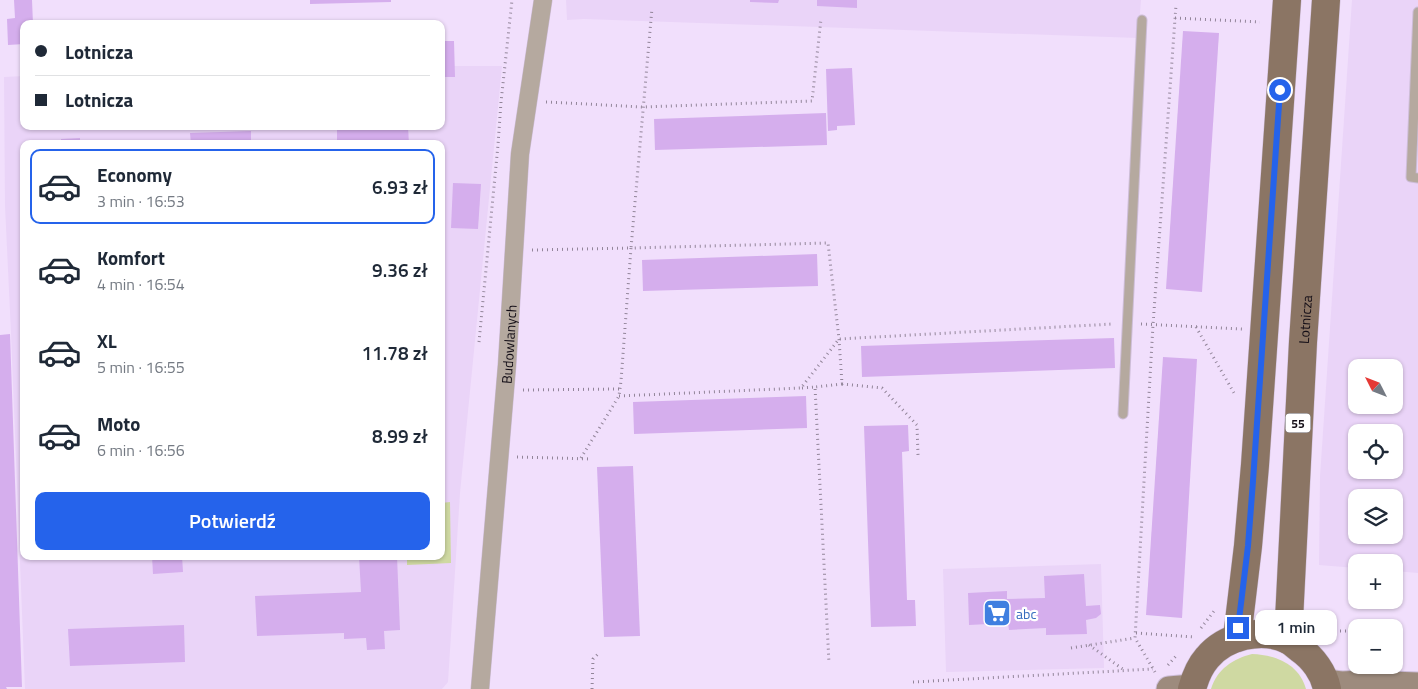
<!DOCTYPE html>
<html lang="pl">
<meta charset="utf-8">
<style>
:root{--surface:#fff;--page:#f2f2f3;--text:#1f2937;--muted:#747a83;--line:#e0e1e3;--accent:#2563eb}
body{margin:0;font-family:"Titillium Web",sans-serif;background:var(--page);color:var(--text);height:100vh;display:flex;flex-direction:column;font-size:19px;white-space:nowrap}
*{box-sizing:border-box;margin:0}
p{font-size:16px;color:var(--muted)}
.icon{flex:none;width:28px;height:28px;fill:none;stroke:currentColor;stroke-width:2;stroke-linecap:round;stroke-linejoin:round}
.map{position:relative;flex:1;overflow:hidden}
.drawer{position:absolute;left:20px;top:140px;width:425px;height:420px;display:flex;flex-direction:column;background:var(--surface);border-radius:10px;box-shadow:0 1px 4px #0004}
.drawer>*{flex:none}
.hud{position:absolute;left:20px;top:20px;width:425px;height:110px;border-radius:10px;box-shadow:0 1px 4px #0004;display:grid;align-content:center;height:110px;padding:0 15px;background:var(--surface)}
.needle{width:32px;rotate:312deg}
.tools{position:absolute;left:1348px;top:359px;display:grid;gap:10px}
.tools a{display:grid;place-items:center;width:55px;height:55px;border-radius:10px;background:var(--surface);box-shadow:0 1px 4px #0004;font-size:25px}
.end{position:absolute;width:22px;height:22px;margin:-11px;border:6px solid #2563eb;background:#fff;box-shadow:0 0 0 2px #fff}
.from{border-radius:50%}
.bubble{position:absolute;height:35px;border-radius:10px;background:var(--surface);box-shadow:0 1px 4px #0004;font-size:16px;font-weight:600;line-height:35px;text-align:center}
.hud b{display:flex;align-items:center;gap:18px;height:48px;font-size:19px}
.hud b+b{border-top:1px solid var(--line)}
.hud i{width:12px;height:12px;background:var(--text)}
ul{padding:9px 0 0;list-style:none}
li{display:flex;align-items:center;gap:15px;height:75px;margin:0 10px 8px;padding:0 5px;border:2px solid transparent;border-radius:10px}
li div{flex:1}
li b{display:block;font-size:19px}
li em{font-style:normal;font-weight:600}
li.active{border-color:var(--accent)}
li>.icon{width:45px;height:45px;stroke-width:1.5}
.button{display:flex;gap:10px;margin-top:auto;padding:10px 15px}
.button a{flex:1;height:58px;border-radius:10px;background:var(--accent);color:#fff;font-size:20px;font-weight:600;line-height:58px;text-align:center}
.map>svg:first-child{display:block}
.built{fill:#ead4f8;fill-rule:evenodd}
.green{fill:#cfd9a2}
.building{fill:#d5aeed}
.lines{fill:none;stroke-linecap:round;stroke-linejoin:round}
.lane-casing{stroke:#cdbdd7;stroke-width:11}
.street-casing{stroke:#cdbdd7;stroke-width:19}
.secondary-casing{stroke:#cdbdd7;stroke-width:27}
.primary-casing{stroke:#cdbdd7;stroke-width:29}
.path{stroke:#928599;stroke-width:3;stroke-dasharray:1 4;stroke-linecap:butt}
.lane{stroke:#b5a99f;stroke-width:9}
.street{stroke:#b5a99f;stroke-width:18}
.secondary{stroke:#9d8b7d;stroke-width:25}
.primary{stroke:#8b7564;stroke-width:28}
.route{stroke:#2563eb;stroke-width:6}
.labels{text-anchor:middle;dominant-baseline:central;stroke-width:4.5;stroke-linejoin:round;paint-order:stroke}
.shield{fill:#fff;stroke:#5a565c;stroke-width:1}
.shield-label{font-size:12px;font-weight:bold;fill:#130d16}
.street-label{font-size:14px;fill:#130d16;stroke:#fff}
.shop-label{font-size:14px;fill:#366cbe;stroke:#fff;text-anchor:start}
</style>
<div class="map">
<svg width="1418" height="689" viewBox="0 0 1418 689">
<rect width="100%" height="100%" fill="#f1dffc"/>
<!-- built -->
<g class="built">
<path d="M566,0H1141L1138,38L584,19L567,20Z"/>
<path d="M1352,0H1418V573L1394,571V562H1356V568L1319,565L1320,477ZM1356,368H1394V405H1356ZM1356,432H1394V470H1356ZM1356,498H1394V535H1356Z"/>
<path d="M441,66H502L460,493L448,682L442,689H25L11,333L5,206L4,77L24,76V126H441ZM24,144H441V556H24Z"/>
<path d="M1101,564L1104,668L946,672L943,569Z"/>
</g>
<!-- green -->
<g class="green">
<path d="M450,502L451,563L407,565V556H441V503Z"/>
<path d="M1252,654C1276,655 1299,664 1306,689H1211C1217,669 1233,659 1252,654Z"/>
</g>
<!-- building -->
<g class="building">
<path d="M14,0H32L33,24H24V44L8,45L7,19L15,18Z"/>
<path d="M310,0H391V2L310,4Z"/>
<path d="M750,0H779L778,3L750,2Z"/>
<path d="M817,0H857V8L817,6Z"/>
<path d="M1183,31L1219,33L1202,292L1166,289Z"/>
<path d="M441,41H454L455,77H441Z"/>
<path d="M852,68L855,125L837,126V130L828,131L826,69Z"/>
<path d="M826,113L827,145L655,150L654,119Z"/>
<path d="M408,127L409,144H337V129Z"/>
<path d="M251,131V144H191L190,133Z"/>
<path d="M80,138V144H61V139Z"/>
<path d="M453,183L481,184L478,229L451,228Z"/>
<path d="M817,254L818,286L643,291L642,260Z"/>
<path d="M10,334L22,687H6L7,689H0V335Z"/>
<path d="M1114,338L1115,368L862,377L861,346Z"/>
<path d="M1163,357L1197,359L1182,618L1146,615Z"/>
<path d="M806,396L807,428L634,434L633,402Z"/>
<path d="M908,425L909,451L902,452L907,600H915L916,626L871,627L864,426Z"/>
<path d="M633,466L640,636L604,637L597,467Z"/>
<path d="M152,556H182L183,572L153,574Z"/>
<path d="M359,556H397L400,630L384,631L385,649L367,650L366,638L344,639V633L257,636L255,596L361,592Z"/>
<path d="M1084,574L1086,606L1100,605L1101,614L1096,618L1086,620L1087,634L1046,635V628L1009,630L1008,623L969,625L968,593L1007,591V599L1045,598L1044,576Z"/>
<path d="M184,625L185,662L70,666L68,629Z"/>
</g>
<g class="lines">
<!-- lane casing -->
<g class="lane-casing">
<g id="lane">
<path d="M1418,12L1411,177L1418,178"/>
<path d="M1123,414L1142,20"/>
</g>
</g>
<!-- street casing -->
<g class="street-casing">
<g id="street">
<path id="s1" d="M480,689L507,365L520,154L543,0"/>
</g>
</g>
<!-- secondary casing -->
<g class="secondary-casing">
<g id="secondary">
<path d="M1326,682L1341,684L1364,683L1418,685"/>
<path d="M1169,689L1192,687"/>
</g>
</g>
<!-- primary casing -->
<g class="primary-casing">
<g id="primary">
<path d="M1237,638L1248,546L1255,465L1287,0"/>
<path id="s2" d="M1288,640L1303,342L1326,0"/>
<path d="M1192,689C1195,678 1199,667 1207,658C1225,636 1262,627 1288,640C1292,642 1296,646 1300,649C1313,658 1324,673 1327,689"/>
</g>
</g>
<!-- path -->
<g class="path">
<path d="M1175,18L1260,22"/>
<path d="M546,102L643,107L812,101L821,19"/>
<path d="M532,250L631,248L652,8"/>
<path d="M1141,324L1242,329"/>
<path d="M1196,327L1234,393"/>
<path d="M479,342L498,145L501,102L512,0"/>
<path d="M842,384L882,388L917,425L918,455"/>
<path d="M802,388L815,387L829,663"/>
<path d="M523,390L620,389"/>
<path d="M619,396L801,388L839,339L1112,324"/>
<path d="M517,457L592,459"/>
<path d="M581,458L619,396L621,381L631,248L828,243L839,339L842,384L815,387"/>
<path d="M1201,628L1214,611"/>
<path d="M1320,631H1356"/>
<path d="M1136,633L1194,637"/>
<path d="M1089,645L1124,670"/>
<path d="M1071,648L1135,638"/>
<path d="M1168,665L1177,655"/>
<path d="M1155,672L1135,638L1153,325L1176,5"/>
<path d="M913,682L1153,669"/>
<path d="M592,689L593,659L599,653"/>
</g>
<!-- lane -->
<use href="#lane" class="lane"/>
<!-- street -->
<use href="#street" class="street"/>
<!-- secondary -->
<use href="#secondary" class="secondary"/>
<!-- primary -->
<use href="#primary" class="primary"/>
</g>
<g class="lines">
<!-- route -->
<path class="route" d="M1238,628L1248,546L1253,481L1280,90"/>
</g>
<!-- icons -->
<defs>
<g id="supermarket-square" transform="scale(1.4375)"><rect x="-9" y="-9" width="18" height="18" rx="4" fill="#3f7fe0" stroke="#fff"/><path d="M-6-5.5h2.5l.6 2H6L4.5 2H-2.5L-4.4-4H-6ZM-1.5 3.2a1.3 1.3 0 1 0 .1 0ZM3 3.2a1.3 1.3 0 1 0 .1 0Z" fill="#fff"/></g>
</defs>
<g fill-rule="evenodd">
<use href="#supermarket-square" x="997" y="613"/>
</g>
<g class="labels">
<!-- shield labels -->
<rect class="shield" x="1285.5" y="413.5" width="25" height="19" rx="4"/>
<g class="shield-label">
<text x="1298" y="423">55</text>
</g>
<!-- street labels -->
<g class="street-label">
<text stroke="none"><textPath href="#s2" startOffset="321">Lotnicza</textPath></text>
<text stroke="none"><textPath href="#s1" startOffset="346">Budowlanych</textPath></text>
</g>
<!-- shop labels -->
<g class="shop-label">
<text x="1016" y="613">abc</text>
</g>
</g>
</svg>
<div class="tools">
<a><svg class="needle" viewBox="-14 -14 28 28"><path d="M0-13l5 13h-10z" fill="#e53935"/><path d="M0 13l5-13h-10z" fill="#747a83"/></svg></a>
<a><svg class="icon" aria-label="locate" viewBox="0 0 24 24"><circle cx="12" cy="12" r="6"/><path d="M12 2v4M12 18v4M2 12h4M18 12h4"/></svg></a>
<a><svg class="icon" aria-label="layers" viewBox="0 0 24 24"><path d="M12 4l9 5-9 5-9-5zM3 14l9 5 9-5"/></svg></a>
<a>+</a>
<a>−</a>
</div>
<i class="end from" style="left:1280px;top:90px"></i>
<i class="end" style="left:1238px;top:628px"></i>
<div class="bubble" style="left:1255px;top:610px;width:82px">1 min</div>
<div class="hud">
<b><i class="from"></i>Lotnicza</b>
<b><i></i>Lotnicza</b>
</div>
<section class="drawer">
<ul>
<li class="active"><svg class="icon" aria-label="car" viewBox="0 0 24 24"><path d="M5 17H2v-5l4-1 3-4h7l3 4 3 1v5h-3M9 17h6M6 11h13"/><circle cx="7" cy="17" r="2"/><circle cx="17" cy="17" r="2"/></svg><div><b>Economy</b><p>3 min · 16:53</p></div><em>6.93 zł</em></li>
<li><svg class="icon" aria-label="car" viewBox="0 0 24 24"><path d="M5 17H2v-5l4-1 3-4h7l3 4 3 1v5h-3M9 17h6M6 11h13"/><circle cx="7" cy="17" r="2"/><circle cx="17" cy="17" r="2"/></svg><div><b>Komfort</b><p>4 min · 16:54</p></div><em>9.36 zł</em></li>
<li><svg class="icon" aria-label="car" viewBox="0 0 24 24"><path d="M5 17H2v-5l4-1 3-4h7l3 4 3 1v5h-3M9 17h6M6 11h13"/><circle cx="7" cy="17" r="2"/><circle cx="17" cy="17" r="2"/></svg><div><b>XL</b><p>5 min · 16:55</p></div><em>11.78 zł</em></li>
<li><svg class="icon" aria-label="car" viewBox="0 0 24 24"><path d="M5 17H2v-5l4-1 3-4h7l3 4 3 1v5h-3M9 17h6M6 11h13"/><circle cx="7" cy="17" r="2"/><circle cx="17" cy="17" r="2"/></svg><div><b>Moto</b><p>6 min · 16:56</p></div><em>8.99 zł</em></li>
</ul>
<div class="button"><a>Potwierdź</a></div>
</section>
</div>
